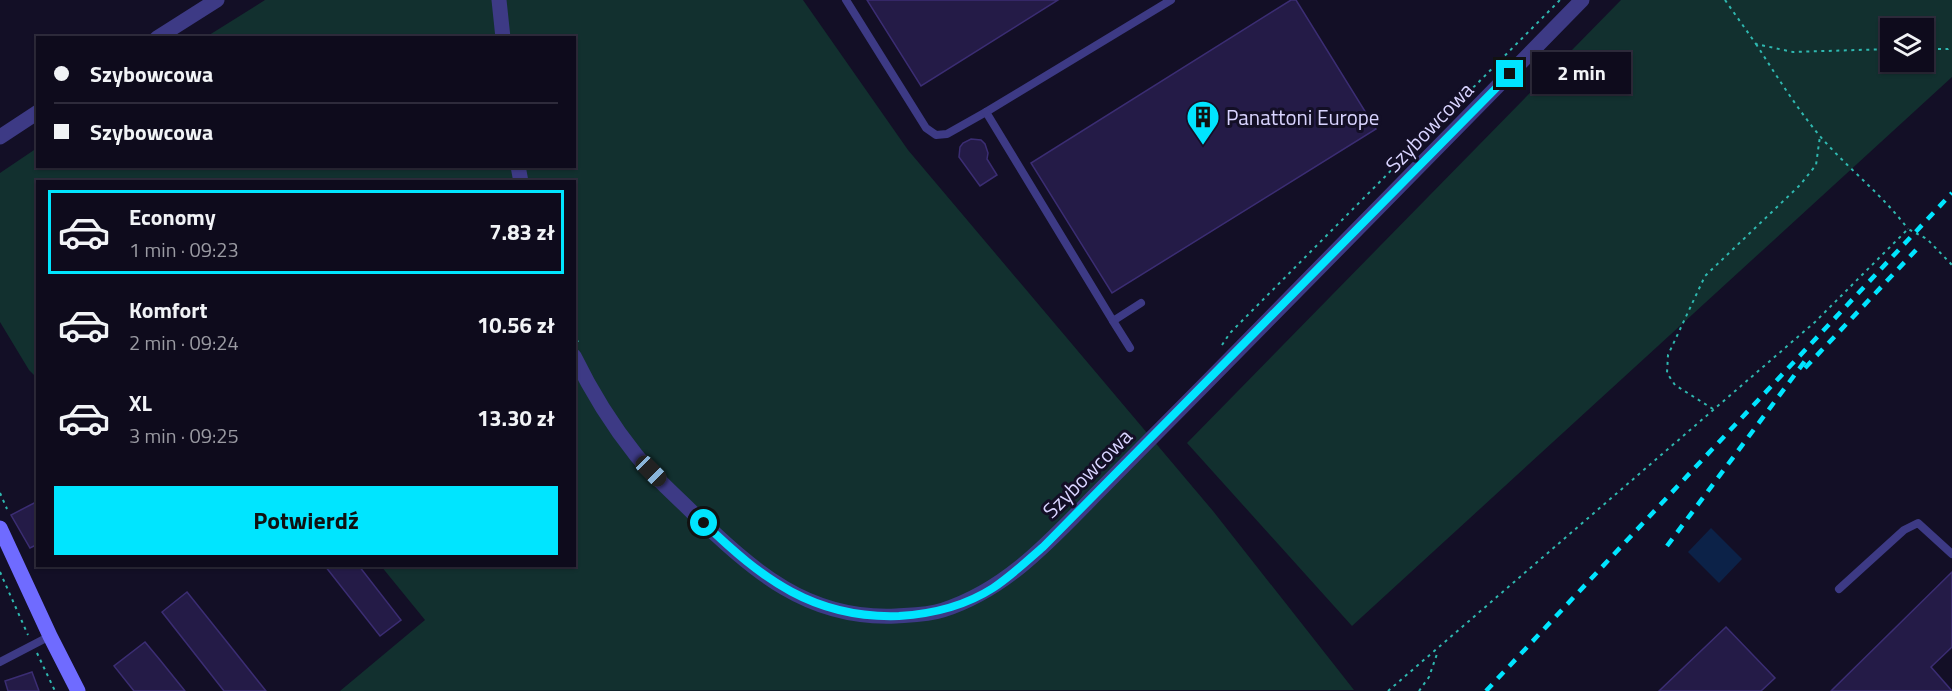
<!DOCTYPE html>
<html lang="pl">
<meta charset="utf-8">
<style>
:root{--surface:#0e0b1c;--page:#171425;--text:#f1f3f6;--muted:#9b9ba3;--line:#2e2b3b;--accent:#00e5ff}
body{margin:0;font-family:"Titillium Web",sans-serif;background:var(--page);color:var(--text);height:100vh;display:flex;flex-direction:column;font-size:22px;white-space:nowrap}
*{box-sizing:border-box;margin:0}
p{font-size:20px;color:var(--muted)}
.icon{flex:none;width:33px;height:33px;fill:none;stroke:currentColor;stroke-width:2;stroke-linecap:round;stroke-linejoin:round}
.map{position:relative;flex:1;overflow:hidden}
.details{position:absolute;left:36px;top:180px;width:540px;height:387px;display:flex;flex-direction:column;background:var(--surface);border-radius:0px;box-shadow:0 2px 4px #0004,0 0 0 2px var(--line)}
.details>*{flex:none}
.banner{position:absolute;left:36px;top:36px;width:540px;height:132px;border-radius:0px;box-shadow:0 2px 4px #0004,0 0 0 2px var(--line);display:grid;align-content:center;height:132px;padding:0 18px;background:var(--surface)}
.tools{position:absolute;left:1880px;top:18px;display:grid;gap:12px}
.tools a{display:grid;place-items:center;width:54px;height:54px;border-radius:0px;background:var(--surface);box-shadow:0 2px 4px #0004,0 0 0 2px var(--line);font-size:30px}
.end{position:absolute;width:27px;height:27px;margin:-14px;border:8px solid #00e5ff;background:#111;box-shadow:0 0 0 3px #111}
.from{border-radius:50%}
.bubble{position:absolute;height:42px;border-radius:0px;background:var(--surface);box-shadow:0 2px 4px #0004,0 0 0 2px var(--line);font-size:20px;font-weight:700;line-height:42px;text-align:center}
.car{position:absolute;width:18px;height:36px;margin:-18px -9px;border-radius:8px;box-shadow:0 0 4px 2px #0007;background:linear-gradient(#222 24%,#8ab4d8 0 40%,#222 0 76%,#8ab4d8 0 86%,#222 0)}
.banner b{display:flex;align-items:center;gap:21px;height:57px;font-size:22px}
.banner b+b{border-top:2px solid var(--line)}
.banner i{width:15px;height:15px;background:var(--text)}
ul{padding:10px 0 0;list-style:none}
li{display:flex;align-items:center;gap:18px;height:84px;margin:0 12px 9px;padding:0 6px;border:3px solid transparent;border-radius:0px}
li div{flex:1}
li b{display:block;font-size:22px}
li em{font-style:normal;font-weight:700}
li.active{border-color:var(--accent)}
li>.icon{width:54px;height:54px;stroke-width:1.5}
.cta{display:flex;gap:12px;margin-top:auto;padding:12px 18px}
.cta a{flex:1;height:69px;border-radius:0px;background:var(--accent);color:#111;font-size:24px;font-weight:700;line-height:69px;text-align:center}
.map>svg:first-child{display:block}
.green{fill:#12302f;fill-rule:evenodd}
.water{fill:#0c2248}
.building{fill:#241b47;stroke:#3b2d73;stroke-width:1.5}
.lines{fill:none;stroke-linecap:round;stroke-linejoin:round}
.path{stroke:#2fb8b0;stroke-width:2;stroke-dasharray:3 4.5;stroke-linecap:butt}
.lane{stroke:#3d3a85;stroke-width:8}
.street{stroke:#3d3a85;stroke-width:15}
.secondary{stroke:#6f6bff;stroke-width:15}
.rail{stroke:#00e5ff;stroke-width:4.5;stroke-dasharray:9 8;stroke-linecap:butt}
.route{stroke:#00e5ff;stroke-width:8}
.labels{text-anchor:middle;dominant-baseline:central;stroke-width:6;stroke-linejoin:round;paint-order:stroke}
.poi-label{font-size:21px;fill:#d9d4ff;stroke:#130f26;text-anchor:start}
.street-label{font-size:21px;fill:#d9d4ff;stroke:#130f26}
</style>
<div class="map">
<svg width="1952" height="691" viewBox="0 0 1952 691">
<rect width="100%" height="100%" fill="#130f26"/>
<!-- green -->
<g class="green">
<path d="M265,0H803L908,150L1213,511L1354,690L340,691L425,620L381,566H574V182H38L37,378L29,370L0,322V173L37,148L38,166H574V38L206,37Z"/>
<path d="M1621,0H1952V77L1352,626L1187,443ZM1890,28H1923V62H1890Z"/>
</g>
<!-- water -->
<path class="water" d="M1711,528L1742,559L1719,583L1688,552Z"/>
<!-- building -->
<g class="building">
<path d="M867,0H1058L921,86Z"/>
<path d="M1291,0H1296L1376,129L1112,293L1031,163Z"/>
<path d="M971,139L981,140L985,144L988,153L987,159L997,175L980,186L959,157L960,147L963,143Z"/>
<path d="M38,501V544L30,548L11,515Z"/>
<path d="M325,566H359L401,620L380,636Z"/>
<path d="M1952,572V647L1931,667L1952,691H1831Z"/>
<path d="M187,592L227,642L266,691H224L162,612Z"/>
<path d="M1726,627L1775,678L1761,691H1659Z"/>
<path d="M145,642L160,660L185,691H134L114,666Z"/>
<path d="M32,672L39,691H8L5,681Z"/>
</g>
<g class="lines">
<!-- path -->
<g class="path">
<path d="M1725,0L1756,44L1793,52L1890,49"/>
<path d="M1756,44C1776,75 1796,107 1819,135C1847,168 1882,194 1908,229"/>
<path d="M1923,49H1948L1952,46"/>
<path d="M574,334L578,342"/>
<path d="M1222,345L1230,333L1560,0"/>
<path d="M1713,409L1675,385L1667,373L1668,355L1705,276L1800,185L1816,165L1820,136"/>
<path d="M0,493L7,509"/>
<path d="M0,572L28,635"/>
<path d="M37,653L55,691"/>
<path d="M1388,691L1815,322L1908,229L1927,239L1952,265"/>
<path d="M1419,691L1429,677L1438,651"/>
</g>
<!-- lane -->
<g class="lane">
<path d="M846,0L926,128L936,135L947,134L986,112L1171,0"/>
<path d="M986,112L1113,321L1141,303"/>
<path d="M1113,321L1130,348"/>
<path d="M1839,589L1904,530L1918,523L1952,554"/>
<path d="M0,662L50,636"/>
</g>
<!-- street -->
<g class="street">
<path d="M499,0L503,38"/>
<path d="M157,38L217,0"/>
<path d="M0,137L38,112"/>
<path d="M518,166L521,182"/>
<path d="M574,356C591,391 612,425 636,455C653,476 675,495 694,514C754,571 807,620 896,616C912,615 928,615 943,610C1006,590 1050,541 1095,495C1132,458 1169,420 1206,383C1332,255 1457,128 1582,0"/>
</g>
<!-- secondary -->
<path class="secondary" d="M0,528L50,636L78,691"/>
<!-- rail -->
<g class="rail">
<path d="M1805,368L1916,250"/>
<path d="M1667,546L1808,357"/>
<path d="M1486,691L1952,193"/>
</g>
</g>
<g class="lines">
<!-- route -->
<path class="route" d="M704,523C762,579 814,619 899,616C932,614 965,606 993,588C1011,576 1027,561 1043,547L1510,74"/>
</g>
<!-- icons -->
<defs>
<g id="building-pin" transform="scale(1.725)"><path d="M0 17L-7.5 6A9.5 9.5 0 1 1 7.5 6Z" fill="#00e5ff" stroke="#130f26"/><path d="M-4-6H4V6H1V3H-1V6H-4ZM-2.5-4.3h1.7v1.8h-1.7ZM.8-4.3h1.7v1.8H.8ZM-2.5-1h1.7V.8h-1.7ZM.8-1h1.7V.8H.8Z" fill="#111"/></g>
</defs>
<g fill-rule="evenodd">
<use href="#building-pin" x="1203" y="117"/>
</g>
<g class="labels">
<!-- poi labels -->
<g class="poi-label">
<text x="1226" y="117">Panattoni Europe</text>
</g>
<!-- street labels -->
<g class="street-label">
<text transform="translate(1429 127) rotate(-46)">Szybowcowa</text>
<text transform="translate(1087 473) rotate(-45)">Szybowcowa</text>
</g>
</g>
</svg>
<div class="tools">
<a><svg class="icon" aria-label="layers" viewBox="0 0 24 24"><path d="M12 4l9 5-9 5-9-5zM3 14l9 5 9-5"/></svg></a>
</div>
<i class="end from" style="left:704px;top:523px"></i>
<i class="end" style="left:1510px;top:74px"></i>
<div class="bubble" style="left:1532px;top:52px;width:99px">2 min</div>
<i class="car" style="left:651px;top:471px;rotate:135deg"></i>
<div class="banner">
<b><i class="from"></i>Szybowcowa</b>
<b><i></i>Szybowcowa</b>
</div>
<section class="details">
<ul>
<li class="active"><svg class="icon" aria-label="car" viewBox="0 0 24 24"><path d="M5 17H2v-5l4-1 3-4h7l3 4 3 1v5h-3M9 17h6M6 11h13"/><circle cx="7" cy="17" r="2"/><circle cx="17" cy="17" r="2"/></svg><div><b>Economy</b><p>1 min · 09:23</p></div><em>7.83 zł</em></li>
<li><svg class="icon" aria-label="car" viewBox="0 0 24 24"><path d="M5 17H2v-5l4-1 3-4h7l3 4 3 1v5h-3M9 17h6M6 11h13"/><circle cx="7" cy="17" r="2"/><circle cx="17" cy="17" r="2"/></svg><div><b>Komfort</b><p>2 min · 09:24</p></div><em>10.56 zł</em></li>
<li><svg class="icon" aria-label="car" viewBox="0 0 24 24"><path d="M5 17H2v-5l4-1 3-4h7l3 4 3 1v5h-3M9 17h6M6 11h13"/><circle cx="7" cy="17" r="2"/><circle cx="17" cy="17" r="2"/></svg><div><b>XL</b><p>3 min · 09:25</p></div><em>13.30 zł</em></li>
</ul>
<div class="cta"><a>Potwierdź</a></div>
</section>
</div>
